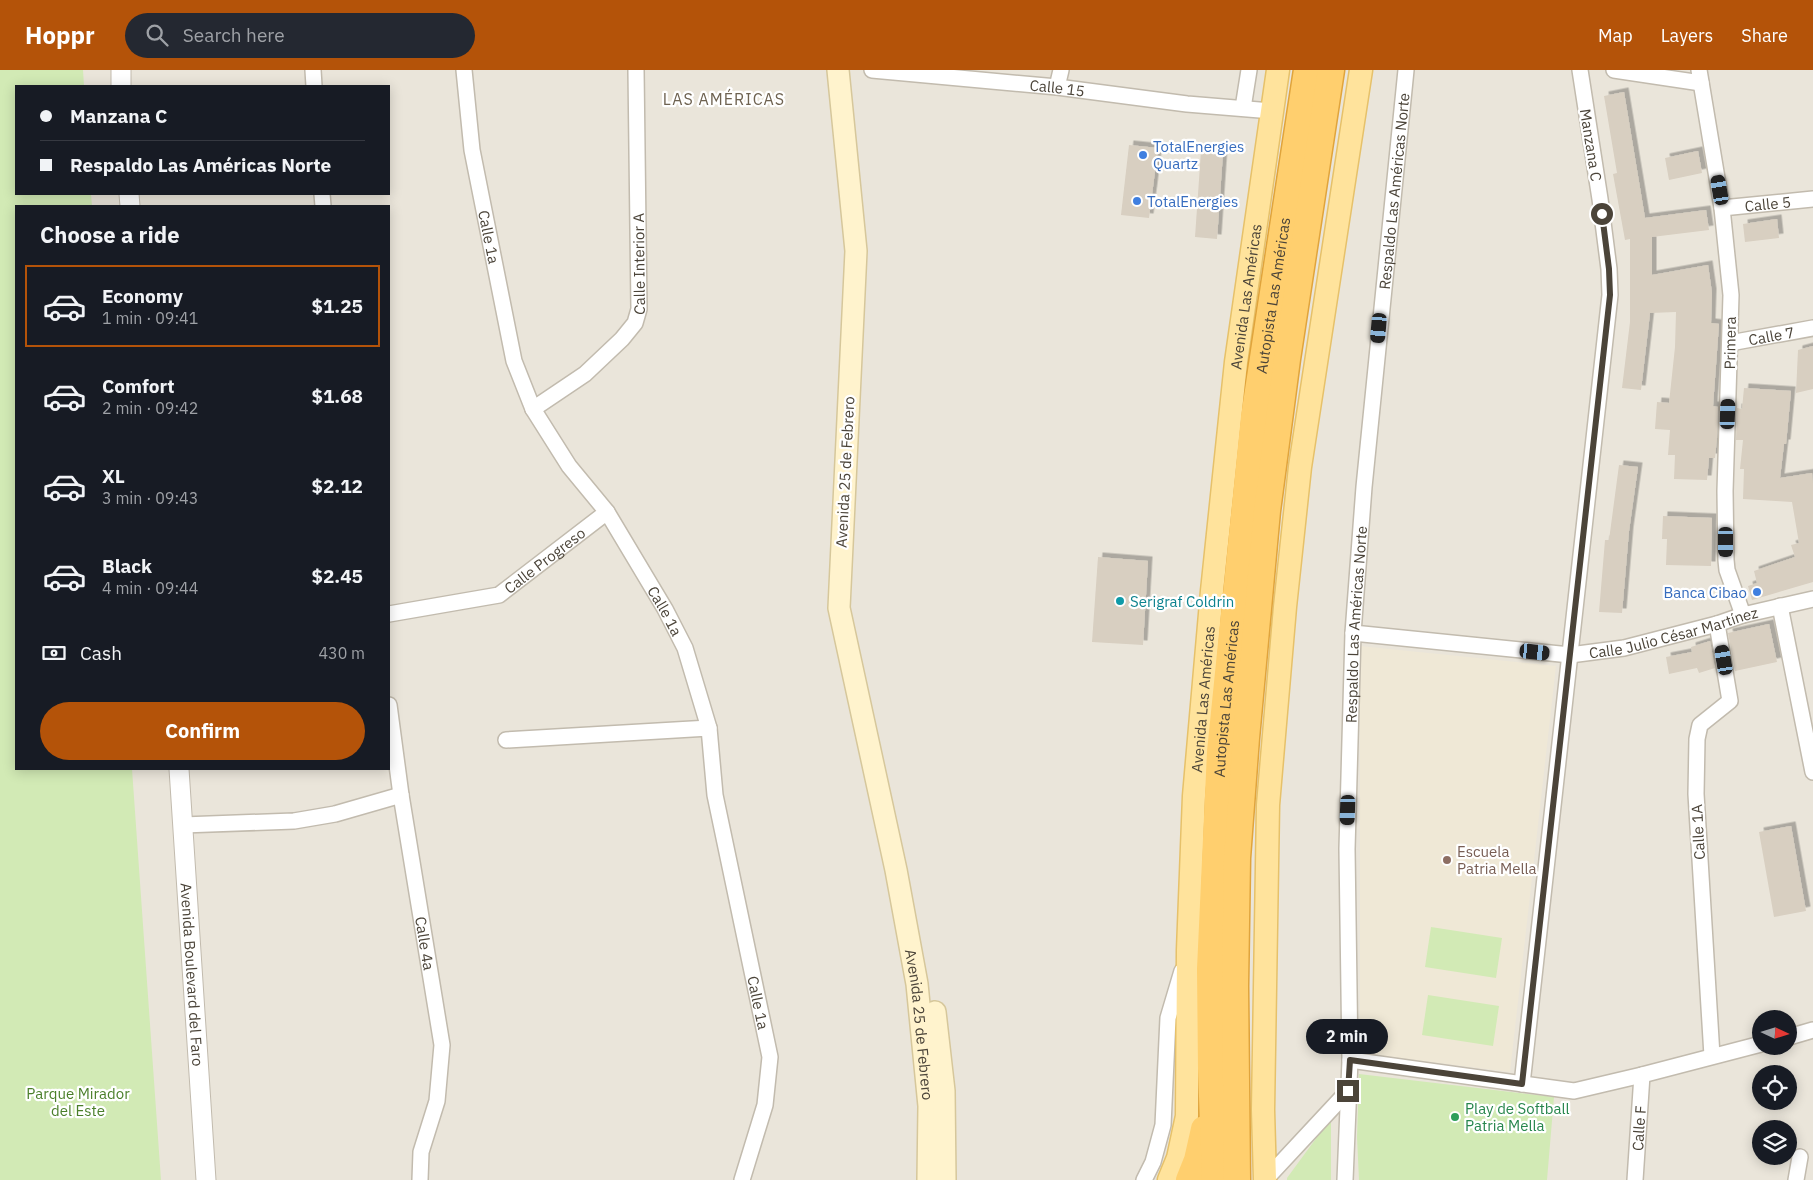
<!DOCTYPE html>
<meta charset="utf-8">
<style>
:root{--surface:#171b24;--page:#242831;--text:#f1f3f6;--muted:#9ea1a6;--line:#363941;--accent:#b45309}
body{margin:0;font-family:"IBM Plex Sans",sans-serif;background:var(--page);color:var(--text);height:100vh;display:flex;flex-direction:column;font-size:19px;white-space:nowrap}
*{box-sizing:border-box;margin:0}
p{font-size:16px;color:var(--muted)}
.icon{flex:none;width:28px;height:28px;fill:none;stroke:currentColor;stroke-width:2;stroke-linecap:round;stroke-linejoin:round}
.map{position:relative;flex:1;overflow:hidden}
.sheet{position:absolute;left:15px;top:135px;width:375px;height:565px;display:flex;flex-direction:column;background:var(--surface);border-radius:0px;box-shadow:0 2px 12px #0003}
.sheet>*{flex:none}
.top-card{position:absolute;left:15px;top:15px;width:375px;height:110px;border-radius:0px;box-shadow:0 2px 12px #0003;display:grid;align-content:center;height:110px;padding:0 25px;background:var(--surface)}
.needle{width:32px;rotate:94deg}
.tools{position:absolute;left:1752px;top:940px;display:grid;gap:10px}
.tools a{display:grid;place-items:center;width:45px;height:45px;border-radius:50%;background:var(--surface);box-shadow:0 2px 12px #0003;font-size:25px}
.end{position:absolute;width:22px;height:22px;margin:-11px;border:6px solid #4b4439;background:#fff;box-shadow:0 0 0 2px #fff}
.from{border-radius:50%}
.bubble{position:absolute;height:35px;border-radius:18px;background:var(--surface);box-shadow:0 2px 12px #0003;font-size:16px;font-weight:700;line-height:35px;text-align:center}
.car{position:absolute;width:15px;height:30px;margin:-15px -8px;border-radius:6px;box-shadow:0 0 4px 1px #0007;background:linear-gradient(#222 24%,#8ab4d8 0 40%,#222 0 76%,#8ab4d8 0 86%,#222 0)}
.top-card b{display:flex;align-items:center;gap:18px;height:48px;font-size:19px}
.top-card b+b{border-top:1px solid var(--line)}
.top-card i{width:12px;height:12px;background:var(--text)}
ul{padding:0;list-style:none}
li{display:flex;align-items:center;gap:15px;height:82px;margin:0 10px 8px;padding:0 15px;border:2px solid transparent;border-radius:0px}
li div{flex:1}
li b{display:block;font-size:19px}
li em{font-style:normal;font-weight:700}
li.active{border-color:var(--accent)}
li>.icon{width:45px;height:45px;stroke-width:1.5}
h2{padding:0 25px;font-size:22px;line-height:60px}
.pay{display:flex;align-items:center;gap:12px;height:55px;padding:0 25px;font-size:19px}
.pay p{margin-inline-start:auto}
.action{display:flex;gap:10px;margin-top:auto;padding:10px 25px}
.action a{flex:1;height:58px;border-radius:30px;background:var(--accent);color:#fff;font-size:20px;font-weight:700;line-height:58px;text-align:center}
header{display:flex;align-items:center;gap:30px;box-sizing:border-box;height:70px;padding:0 25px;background:var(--accent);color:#fff}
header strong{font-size:24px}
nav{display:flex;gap:28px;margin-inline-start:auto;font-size:18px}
.search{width:350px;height:45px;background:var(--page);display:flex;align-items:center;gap:12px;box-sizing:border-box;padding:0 18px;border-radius:28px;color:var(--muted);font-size:19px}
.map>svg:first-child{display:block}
.residential{fill:#eae5da;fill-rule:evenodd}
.education{fill:#efe8d6}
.green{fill:#d2eab5}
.building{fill:#d8cfc1;filter:url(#shadow)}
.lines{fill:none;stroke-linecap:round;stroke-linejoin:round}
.minor-casing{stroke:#c2bbae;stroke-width:18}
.tertiary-casing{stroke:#c2bbae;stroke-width:21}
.secondary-casing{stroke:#d6c79b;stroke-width:24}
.primary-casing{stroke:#e6c16a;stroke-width:25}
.motorway-casing{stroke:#e0a43c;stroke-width:29}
.minor{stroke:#fff;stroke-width:15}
.tertiary{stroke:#fff;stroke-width:19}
.secondary{stroke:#fff3cd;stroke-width:21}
.primary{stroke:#ffe39c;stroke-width:22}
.motorway{stroke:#ffcf6e;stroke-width:26}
.route{stroke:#4b4439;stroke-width:6}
.shop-dot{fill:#3f7fe0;stroke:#fff;stroke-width:2}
.culture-dot{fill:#0f9aa8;stroke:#fff;stroke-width:2}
.education-dot{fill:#8d6e63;stroke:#fff;stroke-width:2}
.leisure-dot{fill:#2e9e5b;stroke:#fff;stroke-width:2}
.labels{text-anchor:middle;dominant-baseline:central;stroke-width:4.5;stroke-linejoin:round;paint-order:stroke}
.street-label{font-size:15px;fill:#4b4439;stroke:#fff}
.shop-label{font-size:15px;fill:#366cbe;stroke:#fff;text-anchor:start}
.culture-label{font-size:15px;fill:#0d838f;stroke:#fff;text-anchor:start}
.education-label{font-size:15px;fill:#785e54;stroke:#fff;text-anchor:start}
.park-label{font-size:15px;fill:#4a7f2a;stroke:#fff}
.leisure-label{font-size:15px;fill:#27864d;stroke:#fff;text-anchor:start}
.neighbourhood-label{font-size:16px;letter-spacing:1px;fill:#6e6250;stroke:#fff}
</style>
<header>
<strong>Hoppr</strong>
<div class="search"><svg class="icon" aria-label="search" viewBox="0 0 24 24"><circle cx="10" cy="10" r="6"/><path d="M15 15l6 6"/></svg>Search here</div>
<nav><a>Map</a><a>Layers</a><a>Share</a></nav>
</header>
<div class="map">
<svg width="1813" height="1110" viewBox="0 0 1813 1110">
<defs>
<filter id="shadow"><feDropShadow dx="4.5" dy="-4.5" stdDeviation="0" flood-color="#0004"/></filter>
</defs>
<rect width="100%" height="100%" fill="#f6f3ec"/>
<!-- residential -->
<path class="residential" d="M0,0H1813V1110H0ZM16,16H389V124H16ZM16,136H389V699H16ZM1761,949H1789V976H1761ZM1761,1004H1789V1031H1761ZM1761,1059H1789V1086H1761Z"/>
<!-- education -->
<path class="education" d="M1360,576L1556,596L1510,1002L1360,983Z"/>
<!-- green -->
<g class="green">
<path d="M0,0H83L84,16H16V124H91L92,136H16V699H132L161,1110H0Z"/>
<path d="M1431,857L1502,868L1496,908L1425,897Z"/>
<path d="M1428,925L1499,936L1493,976L1422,965Z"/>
<path d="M1359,1004L1554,1027L1547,1110H1359L1357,1067Z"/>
<path d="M1331,1048V1110H1287V1108Z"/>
</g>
<!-- building -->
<g class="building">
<path d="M1624,22L1645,148L1706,140L1709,160L1652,167V205L1708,195L1712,223L1711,253L1719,254L1713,336L1718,337L1717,368L1715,388H1709L1707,410L1674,409L1675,385H1668L1670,360L1655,359L1657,332L1669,333L1675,277L1676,242L1650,243L1641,320L1622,318L1630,252V169L1625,170L1613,104L1617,103L1604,26Z"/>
<path d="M1129,75L1158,78L1149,148L1121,145Z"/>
<path d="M1201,81L1223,82L1217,169L1195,167Z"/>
<path d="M1698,81L1702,103L1669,110L1665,88Z"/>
<path d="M1777,149L1779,168L1745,172L1743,154Z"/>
<path d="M1813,276V319L1796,323L1798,280Z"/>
<path d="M1744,318L1791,321L1786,374H1784L1780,408L1812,403L1813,413V512L1752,530L1748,516L1757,513L1754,501L1795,487L1791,475L1799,473L1792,432L1743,429L1744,399H1740L1743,370H1736L1737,338L1742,339Z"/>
<path d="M1619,395L1638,397L1629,461L1622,543L1599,542L1605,470H1609Z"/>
<path d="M1663,446L1712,448L1711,496L1666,495L1667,469H1662Z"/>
<path d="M1098,487L1148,491L1143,575L1092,572Z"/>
<path d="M1769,554L1777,592L1735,601L1728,563Z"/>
<path d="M1710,571L1715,598L1699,603L1697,598L1669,604L1666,587L1692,582L1691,577Z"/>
<path d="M1791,756L1806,841L1774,847L1759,762Z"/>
</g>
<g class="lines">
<!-- minor casing -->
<g class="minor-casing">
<g id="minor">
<path d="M313,0L314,16"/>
<path id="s1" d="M464,0L472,80L514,291L533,339L569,396L607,442L665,539L685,578L709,658L715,725L770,987L765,1035L742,1110"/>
<path id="s2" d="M872,0L1057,17L1187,34L1272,41"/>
<path d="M1614,0L1701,13"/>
<path d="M1699,0L1722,138L1731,225L1725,421L1726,490L1727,500L1743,545"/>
<path d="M1057,17L1061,0"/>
<path d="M1243,38L1249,0"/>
<path d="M322,124L323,136"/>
<path id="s3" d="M1722,138L1813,129"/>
<path id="s4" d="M1730,273L1813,258"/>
<path id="s5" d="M533,339L585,304L622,269L635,253L639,239L636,0"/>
<path d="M1780,536L1813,702"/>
<path id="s6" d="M389,544L499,525L607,442"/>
<path id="s7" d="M1353,563L1570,585L1624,578L1717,554L1743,545L1813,529"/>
<path id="s8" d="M389,635L401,725L442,975L437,1031L421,1082L420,1110"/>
<path d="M506,670L709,658"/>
<path d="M183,755L294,751L335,744L401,725"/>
<path d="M1789,967L1813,960"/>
<path d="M1712,986L1696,724L1697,669L1700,655L1730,631L1717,554"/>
<path d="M1350,990L1574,1021L1642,1005L1761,974"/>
<path d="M1522,1014L1610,225L1609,199L1600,129L1580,0"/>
<path d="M1144,1110L1153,1092L1163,1055L1168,948L1182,901"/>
<path d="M1265,1110L1348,1021"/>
<path id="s9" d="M1345,1110L1350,990L1347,779L1353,563L1364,417L1406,0"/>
<path id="s10" d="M1635,1110L1642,1005"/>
<path d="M1796,1110L1800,1087"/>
</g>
</g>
<!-- tertiary casing -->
<g class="tertiary-casing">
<g id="tertiary">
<path d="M121,0V16"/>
<path d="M129,124L130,136"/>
<path id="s11" d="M179,699L206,1110"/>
</g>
</g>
<!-- secondary casing -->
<g class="secondary-casing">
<g id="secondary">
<path id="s12" d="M838,0L856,181L839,538L896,800L917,914L929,1036L928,1110"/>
<path d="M935,942L944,1021L945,1110"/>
</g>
</g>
<!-- primary casing -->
<g class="primary-casing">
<g id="primary">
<path id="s13" d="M1169,1110L1178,1088L1187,1046L1188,880L1194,726L1212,521L1236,292L1278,0"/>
<path d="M1265,1110L1263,1040L1268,735L1285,537L1300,397L1361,0"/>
</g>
</g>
<!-- motorway casing -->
<g class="motorway-casing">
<g id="motorway">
<path d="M1189,1110L1197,1090L1204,1059"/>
<path id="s14" d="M1215,1110L1211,998L1210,899L1220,682L1254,347L1307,0"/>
<path d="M1237,1110L1235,916L1237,788L1246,668L1267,441L1287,289L1331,0"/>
</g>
</g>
<!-- minor -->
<use href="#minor" class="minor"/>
<!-- tertiary -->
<use href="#tertiary" class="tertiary"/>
<!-- secondary -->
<use href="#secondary" class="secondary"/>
<!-- primary -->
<use href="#primary" class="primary"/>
<!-- motorway -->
<use href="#motorway" class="motorway"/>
</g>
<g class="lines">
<!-- route -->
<path class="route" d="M1348,1021L1350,990L1522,1014L1610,225L1609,199L1602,144"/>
</g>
<!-- markers -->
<g class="shop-dot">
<circle cx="1143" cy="85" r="5"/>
<circle cx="1137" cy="131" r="5"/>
<circle cx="1757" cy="522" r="5"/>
</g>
<circle class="culture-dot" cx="1120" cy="531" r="5"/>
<circle class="education-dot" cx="1447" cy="790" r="5"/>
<circle class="leisure-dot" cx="1455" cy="1047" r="5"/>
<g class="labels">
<!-- street labels -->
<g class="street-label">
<text stroke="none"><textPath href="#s2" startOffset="186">Calle 15</textPath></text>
<text transform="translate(1591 75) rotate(81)">Manzana C</text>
<text stroke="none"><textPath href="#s9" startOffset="991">Respaldo Las Américas Norte</textPath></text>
<text stroke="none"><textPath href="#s3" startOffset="46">Calle 5</textPath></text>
<text stroke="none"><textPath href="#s1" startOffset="169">Calle 1a</textPath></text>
<text stroke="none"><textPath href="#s5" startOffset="194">Calle Interior A</textPath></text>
<text stroke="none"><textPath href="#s14" startOffset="888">Autopista Las Américas</textPath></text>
<text stroke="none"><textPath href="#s13" startOffset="889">Avenida Las Américas</textPath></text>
<text stroke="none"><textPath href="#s4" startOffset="42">Calle 7</textPath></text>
<text transform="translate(1730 273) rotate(-89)">Primera</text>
<text transform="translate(845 402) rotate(-87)">Avenida 25 de Febrero</text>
<text stroke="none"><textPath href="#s6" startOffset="169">Calle Progreso</textPath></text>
<text stroke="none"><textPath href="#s1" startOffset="589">Calle 1a</textPath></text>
<text stroke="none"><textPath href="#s9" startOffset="556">Respaldo Las Américas Norte</textPath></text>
<text stroke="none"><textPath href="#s7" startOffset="324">Calle Julio César Martínez</textPath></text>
<text stroke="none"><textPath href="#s14" startOffset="482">Autopista Las Américas</textPath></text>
<text stroke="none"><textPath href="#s13" startOffset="484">Avenida Las Américas</textPath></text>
<text transform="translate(1698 762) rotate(-93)">Calle 1A</text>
<text stroke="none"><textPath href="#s8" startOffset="241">Calle 4a</textPath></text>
<text stroke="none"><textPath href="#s11" startOffset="206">Avenida Boulevard del Faro</textPath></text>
<text stroke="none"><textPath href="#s1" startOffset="994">Calle 1a</textPath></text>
<text stroke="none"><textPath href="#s12" startOffset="964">Avenida 25 de Febrero</textPath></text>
<text stroke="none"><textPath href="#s10" startOffset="52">Calle F</textPath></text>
</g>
<!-- shop labels -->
<g class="shop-label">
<text x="1153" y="76">TotalEnergies<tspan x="1153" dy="17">Quartz</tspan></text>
<text x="1147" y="131">TotalEnergies</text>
<text x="1747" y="522" text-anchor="end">Banca Cibao</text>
</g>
<!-- culture labels -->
<g class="culture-label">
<text x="1130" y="531">Serigraf Coldrin</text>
</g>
<!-- education labels -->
<g class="education-label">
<text x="1457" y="781">Escuela<tspan x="1457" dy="17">Patria Mella</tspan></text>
</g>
<!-- park labels -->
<g class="park-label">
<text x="78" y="1023">Parque Mirador<tspan x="78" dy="17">del Este</tspan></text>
</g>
<!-- leisure labels -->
<g class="leisure-label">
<text x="1465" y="1038">Play de Softball<tspan x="1465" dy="17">Patria Mella</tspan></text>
</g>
<!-- neighbourhood labels -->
<g class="neighbourhood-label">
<text x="724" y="29">LAS AMÉRICAS</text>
</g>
</g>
</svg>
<div class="tools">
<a><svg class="needle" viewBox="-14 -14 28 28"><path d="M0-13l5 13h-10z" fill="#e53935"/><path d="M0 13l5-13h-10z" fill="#9ea1a6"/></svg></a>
<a><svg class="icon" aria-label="locate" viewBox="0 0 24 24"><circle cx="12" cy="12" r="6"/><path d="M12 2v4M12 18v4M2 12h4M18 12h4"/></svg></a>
<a><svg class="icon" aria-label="layers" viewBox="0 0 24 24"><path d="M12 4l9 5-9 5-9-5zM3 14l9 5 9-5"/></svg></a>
</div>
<i class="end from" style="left:1602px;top:144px"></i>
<i class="end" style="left:1348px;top:1021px"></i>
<div class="bubble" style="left:1306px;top:949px;width:82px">2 min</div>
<i class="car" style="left:1720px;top:120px;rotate:350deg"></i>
<i class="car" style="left:1379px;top:258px;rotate:185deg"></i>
<i class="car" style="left:1728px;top:344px;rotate:2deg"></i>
<i class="car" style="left:1726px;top:472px;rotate:180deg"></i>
<i class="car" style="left:1535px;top:582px;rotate:96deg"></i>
<i class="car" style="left:1724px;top:590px;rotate:350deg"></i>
<i class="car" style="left:1348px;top:740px;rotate:182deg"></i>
<div class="top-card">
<b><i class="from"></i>Manzana C</b>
<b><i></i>Respaldo Las Américas Norte</b>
</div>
<section class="sheet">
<h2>Choose a ride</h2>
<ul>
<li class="active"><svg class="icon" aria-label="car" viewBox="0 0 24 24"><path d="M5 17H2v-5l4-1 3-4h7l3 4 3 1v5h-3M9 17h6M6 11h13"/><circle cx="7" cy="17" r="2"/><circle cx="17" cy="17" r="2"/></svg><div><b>Economy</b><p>1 min · 09:41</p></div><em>$1.25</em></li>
<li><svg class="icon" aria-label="car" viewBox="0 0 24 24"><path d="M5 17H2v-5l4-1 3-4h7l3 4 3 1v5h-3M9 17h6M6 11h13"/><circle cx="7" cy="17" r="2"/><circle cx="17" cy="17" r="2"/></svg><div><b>Comfort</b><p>2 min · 09:42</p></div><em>$1.68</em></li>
<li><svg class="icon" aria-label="car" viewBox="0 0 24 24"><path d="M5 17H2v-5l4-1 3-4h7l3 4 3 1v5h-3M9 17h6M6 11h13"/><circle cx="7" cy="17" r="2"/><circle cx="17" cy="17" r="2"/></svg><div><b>XL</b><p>3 min · 09:43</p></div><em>$2.12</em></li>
<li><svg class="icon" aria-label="car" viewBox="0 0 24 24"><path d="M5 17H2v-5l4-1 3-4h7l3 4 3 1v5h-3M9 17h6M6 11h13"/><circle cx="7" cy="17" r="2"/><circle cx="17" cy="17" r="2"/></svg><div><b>Black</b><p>4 min · 09:44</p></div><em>$2.45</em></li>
</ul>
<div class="pay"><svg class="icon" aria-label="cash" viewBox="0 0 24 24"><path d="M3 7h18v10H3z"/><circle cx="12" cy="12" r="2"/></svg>Cash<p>430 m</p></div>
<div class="action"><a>Confirm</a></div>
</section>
</div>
